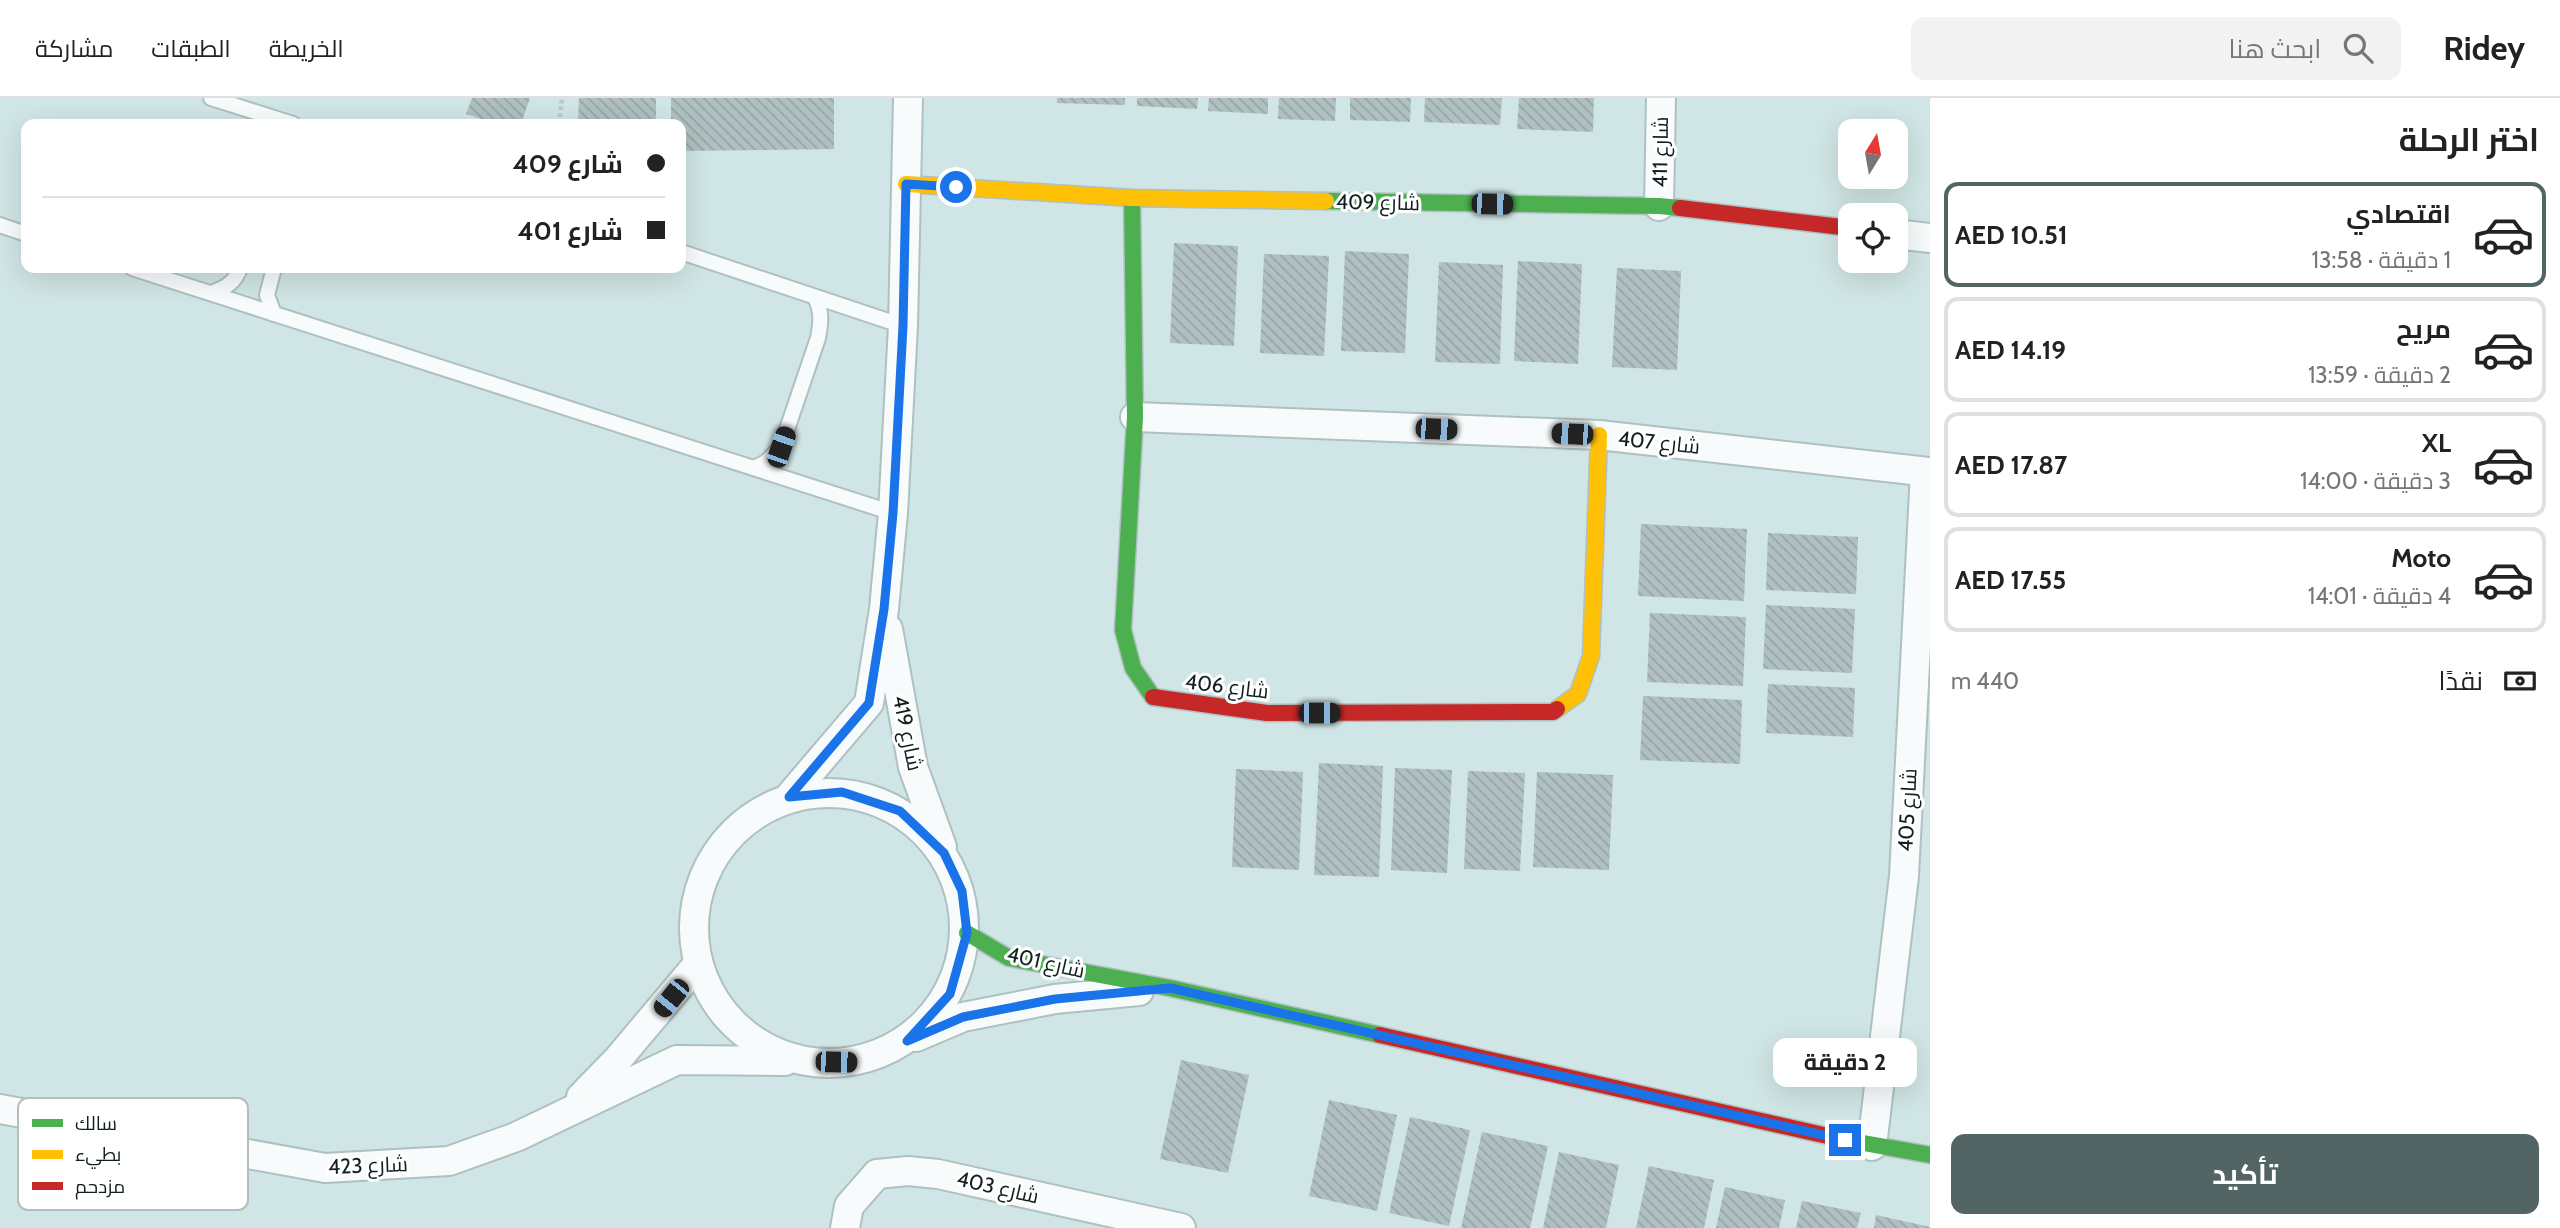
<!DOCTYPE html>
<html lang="ar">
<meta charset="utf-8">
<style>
:root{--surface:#fff;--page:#f2f2f2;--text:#222;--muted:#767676;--line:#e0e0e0;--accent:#536464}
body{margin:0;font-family:Cabin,Cairo,sans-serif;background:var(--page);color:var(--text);direction:rtl;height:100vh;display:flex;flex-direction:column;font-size:26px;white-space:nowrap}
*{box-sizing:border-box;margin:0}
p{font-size:23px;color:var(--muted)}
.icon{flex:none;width:38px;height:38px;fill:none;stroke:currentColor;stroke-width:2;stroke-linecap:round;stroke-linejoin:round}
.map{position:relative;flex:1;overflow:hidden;direction:ltr}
.drawer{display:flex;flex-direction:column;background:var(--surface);width:630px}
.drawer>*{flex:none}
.banner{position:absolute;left:21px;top:21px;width:665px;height:154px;border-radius:14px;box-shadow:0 7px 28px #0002;direction:rtl;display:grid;align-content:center;height:154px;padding:0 21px;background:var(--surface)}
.needle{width:46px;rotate:11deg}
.controls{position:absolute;left:1838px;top:21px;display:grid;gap:14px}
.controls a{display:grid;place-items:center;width:70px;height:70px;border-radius:14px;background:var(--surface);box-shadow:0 7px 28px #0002;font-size:35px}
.end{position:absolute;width:32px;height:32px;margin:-16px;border:9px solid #1a73e8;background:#fff;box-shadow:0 0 0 4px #fff}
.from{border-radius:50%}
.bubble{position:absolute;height:49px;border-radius:14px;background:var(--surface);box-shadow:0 7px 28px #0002;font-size:23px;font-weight:700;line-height:49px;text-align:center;direction:rtl}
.car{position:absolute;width:21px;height:42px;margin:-21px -10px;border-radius:9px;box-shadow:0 0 5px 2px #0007;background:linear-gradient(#222 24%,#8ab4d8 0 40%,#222 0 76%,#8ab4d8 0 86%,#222 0)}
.banner b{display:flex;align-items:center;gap:24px;height:66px;font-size:26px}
.banner b+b{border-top:2px solid var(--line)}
.banner i{width:18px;height:18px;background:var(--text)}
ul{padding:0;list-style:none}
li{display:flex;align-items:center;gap:21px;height:105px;margin:0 14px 10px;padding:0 7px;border:4px solid var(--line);border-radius:14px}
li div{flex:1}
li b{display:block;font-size:26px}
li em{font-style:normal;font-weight:700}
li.active{border-color:var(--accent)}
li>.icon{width:63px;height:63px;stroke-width:1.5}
h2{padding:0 21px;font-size:32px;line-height:84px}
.pay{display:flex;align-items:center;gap:18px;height:77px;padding:0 21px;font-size:26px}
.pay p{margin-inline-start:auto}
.cta{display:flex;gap:14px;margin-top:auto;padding:14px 21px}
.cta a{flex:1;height:80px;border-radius:14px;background:var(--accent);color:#fff;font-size:28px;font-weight:700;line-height:80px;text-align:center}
header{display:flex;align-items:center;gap:42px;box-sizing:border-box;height:98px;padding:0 35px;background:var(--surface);border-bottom:2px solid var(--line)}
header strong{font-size:33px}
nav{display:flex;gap:38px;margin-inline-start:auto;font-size:24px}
.search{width:490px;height:63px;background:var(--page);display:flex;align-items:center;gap:18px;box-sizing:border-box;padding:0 24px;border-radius:14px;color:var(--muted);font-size:26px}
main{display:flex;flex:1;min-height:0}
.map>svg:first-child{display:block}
.building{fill:url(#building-back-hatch)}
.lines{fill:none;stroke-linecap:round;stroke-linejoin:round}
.lane-casing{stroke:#afc0c0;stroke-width:18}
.street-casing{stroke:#afc0c0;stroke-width:32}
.fast-casing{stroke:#afc0c0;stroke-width:19}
.slow-casing{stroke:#afc0c0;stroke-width:19}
.jam-casing{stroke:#afc0c0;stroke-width:19}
.path{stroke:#bfc6c6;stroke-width:4.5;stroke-dasharray:3.5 3.5;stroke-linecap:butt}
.lane{stroke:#f8fbfb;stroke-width:14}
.street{stroke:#f8fbfb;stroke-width:28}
.fast{stroke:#4caf50;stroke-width:16}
.slow{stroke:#ffc107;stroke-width:16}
.jam{stroke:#c62828;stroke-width:16}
.route{stroke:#1a73e8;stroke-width:9}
.labels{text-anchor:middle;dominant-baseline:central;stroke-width:6;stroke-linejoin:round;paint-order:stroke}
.street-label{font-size:21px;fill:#101f1f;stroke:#fff}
.key{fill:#fff;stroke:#b7bcbc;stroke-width:2}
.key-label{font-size:19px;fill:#101f1f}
</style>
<header>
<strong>Ridey</strong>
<div class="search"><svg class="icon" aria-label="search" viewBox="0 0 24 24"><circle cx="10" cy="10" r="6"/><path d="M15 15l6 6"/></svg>ابحث هنا</div>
<nav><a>الخريطة</a><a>الطبقات</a><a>مشاركة</a></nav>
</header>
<main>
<section class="drawer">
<h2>اختر الرحلة</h2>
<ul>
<li class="active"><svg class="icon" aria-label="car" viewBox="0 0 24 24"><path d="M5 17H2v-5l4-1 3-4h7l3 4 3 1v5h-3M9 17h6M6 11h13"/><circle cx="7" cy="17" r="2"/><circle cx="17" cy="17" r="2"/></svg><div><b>اقتصادي</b><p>1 دقيقة · 13:58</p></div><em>AED 10.51</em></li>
<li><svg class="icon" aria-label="car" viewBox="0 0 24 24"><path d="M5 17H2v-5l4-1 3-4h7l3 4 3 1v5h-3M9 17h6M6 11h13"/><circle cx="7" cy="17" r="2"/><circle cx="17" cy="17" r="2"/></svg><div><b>مريح</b><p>2 دقيقة · 13:59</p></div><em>AED 14.19</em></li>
<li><svg class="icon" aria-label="car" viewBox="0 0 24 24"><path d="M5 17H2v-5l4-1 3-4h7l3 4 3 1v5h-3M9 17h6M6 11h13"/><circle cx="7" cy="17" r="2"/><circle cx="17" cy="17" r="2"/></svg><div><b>XL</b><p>3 دقيقة · 14:00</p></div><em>AED 17.87</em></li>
<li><svg class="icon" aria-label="car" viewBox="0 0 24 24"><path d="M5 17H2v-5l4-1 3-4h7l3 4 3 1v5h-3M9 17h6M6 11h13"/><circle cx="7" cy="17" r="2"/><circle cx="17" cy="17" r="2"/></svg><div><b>Moto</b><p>4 دقيقة · 14:01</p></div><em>AED 17.55</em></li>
</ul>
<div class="pay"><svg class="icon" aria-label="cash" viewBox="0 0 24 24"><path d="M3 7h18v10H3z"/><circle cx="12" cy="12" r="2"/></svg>نقدًا<p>440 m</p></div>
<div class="cta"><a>تأكيد</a></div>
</section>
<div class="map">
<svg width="1930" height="1130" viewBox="0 0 1930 1130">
<defs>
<pattern id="building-back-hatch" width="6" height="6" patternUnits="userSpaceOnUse" patternTransform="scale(1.75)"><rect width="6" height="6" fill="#b0c0c0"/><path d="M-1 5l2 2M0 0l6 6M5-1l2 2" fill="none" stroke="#96a5a5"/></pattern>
</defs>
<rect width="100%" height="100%" fill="#d0e5e5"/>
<!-- building -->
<g class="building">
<path d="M472,0H530L521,26H497L466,16Z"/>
<path d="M579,0H656V26H578Z"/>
<path d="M671,0H834V51L681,53V26H671Z"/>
<path d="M1057,0H1125V7L1057,5Z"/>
<path d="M1137,0H1198L1197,11L1137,8Z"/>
<path d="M1209,0H1268V16L1208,13Z"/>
<path d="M1279,0H1336L1335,23L1278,21Z"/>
<path d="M1350,0H1411L1410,24L1350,22Z"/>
<path d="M1425,0H1502L1500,27L1424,24Z"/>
<path d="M1519,0H1594L1593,34L1517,31Z"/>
<path d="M1174,145L1238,148L1234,248L1170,245Z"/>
<path d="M1345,153L1409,156L1405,255L1341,253Z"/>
<path d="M1264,156L1329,158L1324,258L1260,255Z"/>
<path d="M1518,163L1582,166L1578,266L1514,263Z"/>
<path d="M1439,164L1503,167L1500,266L1435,264Z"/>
<path d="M1617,170L1681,173L1677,272L1612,269Z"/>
<path d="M1641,426L1747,431L1744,503L1638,498Z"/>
<path d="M1768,435L1858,439L1856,496L1766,492Z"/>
<path d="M1766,507L1855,511L1852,575L1763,571Z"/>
<path d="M1650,515L1746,519L1743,588L1647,584Z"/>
<path d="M1768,586L1855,590L1853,639L1766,635Z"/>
<path d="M1643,598L1742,602L1740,666L1640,662Z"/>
<path d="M1319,665L1383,668L1379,779L1314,777Z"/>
<path d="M1395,670L1452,672L1447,775L1391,772Z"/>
<path d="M1236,671L1303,674L1299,772L1232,769Z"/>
<path d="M1468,673L1525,675L1520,773L1464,771Z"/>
<path d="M1537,674L1613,677L1609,772L1533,769Z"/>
<path d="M1181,962L1249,977L1228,1075L1160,1061Z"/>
<path d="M1329,1002L1397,1017L1377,1113L1309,1098Z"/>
<path d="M1410,1019L1470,1032L1449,1128L1389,1115Z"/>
<path d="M1482,1034L1548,1048L1530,1130H1461Z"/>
<path d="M1559,1054L1619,1067L1606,1130H1543Z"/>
<path d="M1649,1068L1714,1082L1704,1130H1636Z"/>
<path d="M1725,1089L1785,1102L1779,1130H1716Z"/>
<path d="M1802,1103L1861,1115L1857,1130H1796Z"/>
<path d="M1876,1117L1930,1129V1130H1874Z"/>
</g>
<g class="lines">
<!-- lane casing -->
<g class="lane-casing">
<g id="lane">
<path d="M211,0L293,26"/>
<path d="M0,127L26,136"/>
<path d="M681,154L903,228"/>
<path d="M132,170L893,415"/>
<path d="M274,170L267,197L274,216"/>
<path d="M211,195C225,190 235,185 240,170"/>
<path d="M754,370L766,364L781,349L818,240C821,224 822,214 815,199"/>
</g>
</g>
<!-- street casing -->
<g class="street-casing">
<g id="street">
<path d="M1659,108L1661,0"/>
<path d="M1895,136L1930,140"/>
<path d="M1135,319L1599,337L1930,374"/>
<path d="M888,531L913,669L942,749"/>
<circle cx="829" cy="830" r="135"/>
<path d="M789,699L869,605L884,511L893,415L903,228L908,0"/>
<path d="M916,939L963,919L1055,901L1139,893"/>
<path d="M581,999L618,961L697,867"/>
<path d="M0,1011L325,1070L449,1063L516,1039L677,962L785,963"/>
<path d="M1872,1048L1904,778L1925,374"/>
<path d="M845,1130L849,1108L877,1076L908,1073L938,1076L1181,1130"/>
</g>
</g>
<!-- fast casing -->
<g class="fast-casing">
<g id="fast">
<path d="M1132,100L1135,319L1123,532L1133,570L1153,599"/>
<path d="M1326,103L1659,108L1680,110"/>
<path d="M967,835L1009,860L1170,890L1380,937"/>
<path d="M1841,1041L1930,1057"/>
</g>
</g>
<!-- slow casing -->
<g class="slow-casing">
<g id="slow">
<path d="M906,86L1132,100L1326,103"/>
<path d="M1557,611L1578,596L1591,558L1599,337"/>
</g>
</g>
<!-- jam casing -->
<g class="jam-casing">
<g id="jam">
<path d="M1680,110L1850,130"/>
<path d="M1153,599L1267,615L1553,614L1557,611"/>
<path d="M1380,937L1841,1041"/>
</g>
</g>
<!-- path -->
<path class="path" d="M559,26L562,0"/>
<!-- lane -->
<use href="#lane" class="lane"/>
<!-- street -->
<use href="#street" class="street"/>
<!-- fast -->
<use href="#fast" class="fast"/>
<!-- slow -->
<use href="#slow" class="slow"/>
<!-- jam -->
<use href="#jam" class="jam"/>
</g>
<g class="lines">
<!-- route -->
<path class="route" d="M956,89L906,86L903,228L893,415L884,511L869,605L789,699L842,694L900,713L944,755L962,793L967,835L950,896L907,943L963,919L1055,901L1170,890L1845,1042"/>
</g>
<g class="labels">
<!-- street labels -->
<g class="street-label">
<text transform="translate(1660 54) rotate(-89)">شارع 411</text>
<text transform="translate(1378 104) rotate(1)">شارع 409</text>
<text transform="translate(1659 344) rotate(6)">شارع 407</text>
<text transform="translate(1227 588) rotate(7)">شارع 406</text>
<text transform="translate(908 635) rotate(78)">شارع 419</text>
<text transform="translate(1907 712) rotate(-87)">شارع 405</text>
<text transform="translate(1046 864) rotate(13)">شارع 401</text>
<text transform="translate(368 1067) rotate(-2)">شارع 423</text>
<text transform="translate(998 1089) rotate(13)">شارع 403</text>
</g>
</g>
<!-- legend -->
<rect x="18" y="1000" width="230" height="112" rx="10" class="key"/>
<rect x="32" y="1021" width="31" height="8" fill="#4caf50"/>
<rect x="32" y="1052" width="31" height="9" fill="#ffc107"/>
<rect x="32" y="1084" width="31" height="8" fill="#c62828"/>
<g class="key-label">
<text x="75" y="1032">سالك</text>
<text x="75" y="1063">بطيء</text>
<text x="75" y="1095">مزدحم</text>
</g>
</svg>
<div class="controls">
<a><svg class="needle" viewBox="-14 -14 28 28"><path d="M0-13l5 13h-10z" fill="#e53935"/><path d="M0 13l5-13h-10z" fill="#767676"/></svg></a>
<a><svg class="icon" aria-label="locate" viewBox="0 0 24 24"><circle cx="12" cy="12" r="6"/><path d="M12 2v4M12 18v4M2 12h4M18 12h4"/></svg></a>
</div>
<i class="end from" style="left:956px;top:89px"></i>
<i class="end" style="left:1845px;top:1042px"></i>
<div class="bubble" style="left:1773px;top:940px;width:144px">2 دقيقة</div>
<i class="car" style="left:1492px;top:106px;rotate:91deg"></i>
<i class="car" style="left:1436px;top:331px;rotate:92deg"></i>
<i class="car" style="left:1572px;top:336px;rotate:272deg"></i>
<i class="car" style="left:781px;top:349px;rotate:19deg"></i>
<i class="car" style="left:1319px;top:615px;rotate:90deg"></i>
<i class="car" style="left:671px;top:900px;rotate:219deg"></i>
<i class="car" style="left:836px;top:964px;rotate:91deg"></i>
<div class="banner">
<b><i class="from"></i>شارع 409</b>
<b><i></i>شارع 401</b>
</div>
</div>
</main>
